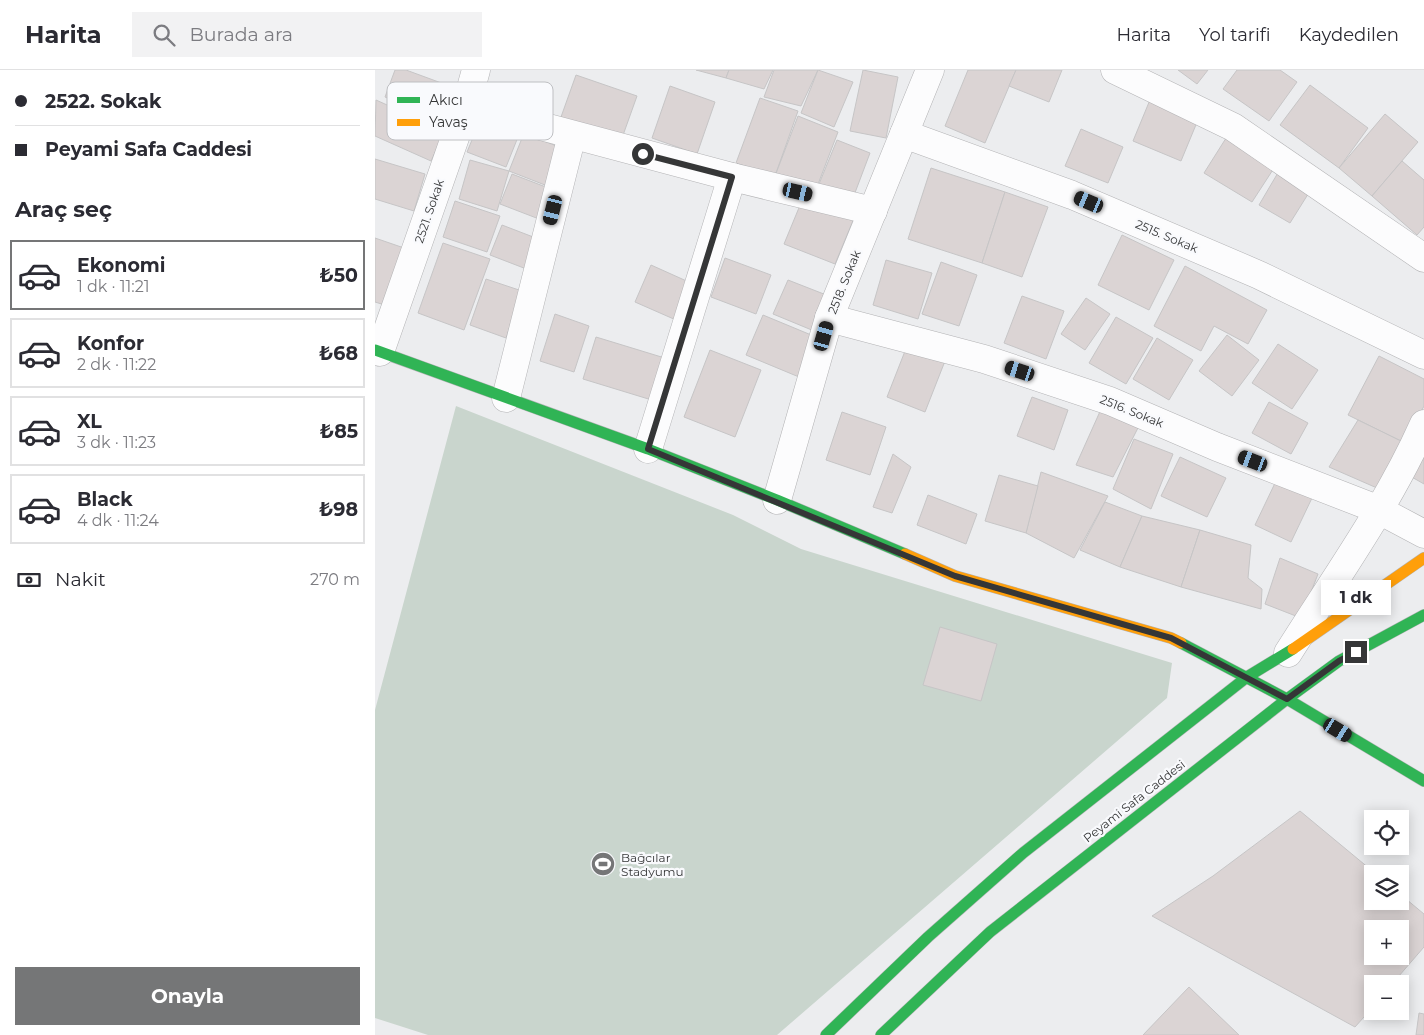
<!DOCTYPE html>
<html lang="tr">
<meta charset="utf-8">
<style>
:root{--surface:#fff;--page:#f2f2f3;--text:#2b2b33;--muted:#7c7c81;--line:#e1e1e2;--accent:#757677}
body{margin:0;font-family:Montserrat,sans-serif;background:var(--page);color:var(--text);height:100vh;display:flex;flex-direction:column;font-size:19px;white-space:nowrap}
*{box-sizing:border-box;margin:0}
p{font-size:16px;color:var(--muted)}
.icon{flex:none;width:28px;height:28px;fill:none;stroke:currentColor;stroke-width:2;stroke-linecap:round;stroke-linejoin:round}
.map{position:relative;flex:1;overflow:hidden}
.side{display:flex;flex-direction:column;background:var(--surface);width:375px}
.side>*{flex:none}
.guide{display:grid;align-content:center;height:110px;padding:0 15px;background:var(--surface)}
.buttons{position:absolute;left:989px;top:740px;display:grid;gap:10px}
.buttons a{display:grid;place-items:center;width:45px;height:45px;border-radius:0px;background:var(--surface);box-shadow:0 2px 12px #0003;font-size:25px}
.end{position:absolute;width:22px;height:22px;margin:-11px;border:6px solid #353637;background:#fff;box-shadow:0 0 0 2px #fff}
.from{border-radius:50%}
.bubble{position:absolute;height:35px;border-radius:0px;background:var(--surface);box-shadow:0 2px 12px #0003;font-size:16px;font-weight:700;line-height:35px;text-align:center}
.car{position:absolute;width:15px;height:30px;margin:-15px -8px;border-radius:6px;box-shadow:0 0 4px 1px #0007;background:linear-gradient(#222 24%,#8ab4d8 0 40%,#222 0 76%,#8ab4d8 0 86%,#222 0)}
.guide b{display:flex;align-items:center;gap:18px;height:48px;font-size:19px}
.guide b+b{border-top:1px solid var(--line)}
.guide i{width:12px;height:12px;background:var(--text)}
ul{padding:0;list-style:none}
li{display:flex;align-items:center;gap:15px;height:70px;margin:0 10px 8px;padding:0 5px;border:2px solid var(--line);border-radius:0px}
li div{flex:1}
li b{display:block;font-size:19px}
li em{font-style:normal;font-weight:700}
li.on{border-color:var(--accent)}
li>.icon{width:45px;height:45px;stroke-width:1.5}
h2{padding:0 15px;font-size:22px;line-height:60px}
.pay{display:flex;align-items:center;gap:12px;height:55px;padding:0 15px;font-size:19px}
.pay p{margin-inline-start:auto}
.primary-button{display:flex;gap:10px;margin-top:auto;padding:10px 15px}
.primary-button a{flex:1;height:58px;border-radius:0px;background:var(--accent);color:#fff;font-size:20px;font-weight:700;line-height:58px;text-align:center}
header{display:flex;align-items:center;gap:30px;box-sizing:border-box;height:70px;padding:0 25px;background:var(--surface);border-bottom:1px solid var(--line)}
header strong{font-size:24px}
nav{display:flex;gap:28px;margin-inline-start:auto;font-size:18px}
.search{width:350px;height:45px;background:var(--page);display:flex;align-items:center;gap:12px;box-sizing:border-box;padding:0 18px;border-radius:0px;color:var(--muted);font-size:19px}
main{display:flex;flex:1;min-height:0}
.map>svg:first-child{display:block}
.green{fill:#c9d5cd}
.building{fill:#dbd4d4;stroke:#c6c5c6;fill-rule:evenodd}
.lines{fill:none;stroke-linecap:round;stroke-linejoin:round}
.street-casing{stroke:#b3b3b5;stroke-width:29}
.fast-casing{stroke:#b3b3b5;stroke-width:12}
.slow-casing{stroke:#b3b3b5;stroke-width:12}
.street{stroke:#fcfcfd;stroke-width:28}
.fast{stroke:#30b455;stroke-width:11}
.slow{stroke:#ff9f0a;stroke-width:11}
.route{stroke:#353637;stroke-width:6}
.labels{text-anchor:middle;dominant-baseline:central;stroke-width:4.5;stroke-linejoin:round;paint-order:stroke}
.street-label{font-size:12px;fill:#353637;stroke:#f9fafd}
.poi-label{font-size:12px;fill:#353637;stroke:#f9fafd;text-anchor:start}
.key{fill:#f9fafd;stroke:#bebfc2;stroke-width:1}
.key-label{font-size:14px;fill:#353637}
</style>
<header>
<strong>Harita</strong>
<div class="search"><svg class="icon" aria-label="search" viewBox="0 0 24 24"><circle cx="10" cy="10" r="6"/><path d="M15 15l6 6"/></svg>Burada ara</div>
<nav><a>Harita</a><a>Yol tarifi</a><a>Kaydedilen</a></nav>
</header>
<main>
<section class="side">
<div class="guide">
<b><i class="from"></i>2522. Sokak</b>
<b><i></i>Peyami Safa Caddesi</b>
</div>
<h2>Araç seç</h2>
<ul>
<li class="on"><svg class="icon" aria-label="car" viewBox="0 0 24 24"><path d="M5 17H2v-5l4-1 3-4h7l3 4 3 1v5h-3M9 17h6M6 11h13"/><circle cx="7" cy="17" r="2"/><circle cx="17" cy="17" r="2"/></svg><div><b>Ekonomi</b><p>1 dk · 11:21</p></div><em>₺50</em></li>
<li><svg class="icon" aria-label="car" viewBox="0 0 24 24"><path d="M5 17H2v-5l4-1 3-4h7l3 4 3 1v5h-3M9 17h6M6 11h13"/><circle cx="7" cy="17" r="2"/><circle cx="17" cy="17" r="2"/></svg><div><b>Konfor</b><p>2 dk · 11:22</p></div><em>₺68</em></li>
<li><svg class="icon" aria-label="car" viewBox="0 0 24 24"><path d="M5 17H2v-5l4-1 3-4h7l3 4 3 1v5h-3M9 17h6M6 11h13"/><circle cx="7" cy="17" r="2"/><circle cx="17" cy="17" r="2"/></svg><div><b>XL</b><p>3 dk · 11:23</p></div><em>₺85</em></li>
<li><svg class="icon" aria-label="car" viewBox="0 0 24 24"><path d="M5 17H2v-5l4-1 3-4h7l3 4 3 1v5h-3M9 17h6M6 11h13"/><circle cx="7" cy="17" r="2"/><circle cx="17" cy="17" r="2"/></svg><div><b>Black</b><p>4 dk · 11:24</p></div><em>₺98</em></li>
</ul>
<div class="pay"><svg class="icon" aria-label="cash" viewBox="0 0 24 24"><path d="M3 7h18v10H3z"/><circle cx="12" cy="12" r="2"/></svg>Nakit<p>270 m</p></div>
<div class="primary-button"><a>Onayla</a></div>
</section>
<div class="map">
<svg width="1049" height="965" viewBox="0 0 1049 965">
<rect width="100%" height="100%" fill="#ecedef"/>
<!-- green -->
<path class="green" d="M81,336L358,445L426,479L797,593L792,628L402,965H53L0,948V640Z"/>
<!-- building -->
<g class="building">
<path d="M20,0H31L80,18L66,51L10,27Z"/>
<path d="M321,0H354L351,8Z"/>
<path d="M354,0H398L389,19L351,8Z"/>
<path d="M399,0H443L426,36L389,27Z"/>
<path d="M443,0L478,12L459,57L426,43Z"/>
<path d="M488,0L523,7L511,68L475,61Z"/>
<path d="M593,0H641L610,73L570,56Z"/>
<path d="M641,0H687L674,32L634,16Z"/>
<path d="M803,0H833L822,14Z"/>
<path d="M862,0H905L922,12L894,51L848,19Z"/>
<path d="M201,5L262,26L247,68L186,47Z"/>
<path d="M935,15L993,58L964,98L905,55Z"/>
<path d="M295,16L340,32L322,84L277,68Z"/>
<path d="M777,25L825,45L806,91L758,71Z"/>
<path d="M385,28L423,41L400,106L361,93Z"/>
<path d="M1,30L70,61L56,91L0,66Z"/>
<path d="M1010,44L1043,72L997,126L964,98Z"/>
<path d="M423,46L463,62L440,122L400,106Z"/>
<path d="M104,53L143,67L131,97L92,82Z"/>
<path d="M706,59L748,77L733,113L690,96Z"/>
<path d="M149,63L189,79L175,117L134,101Z"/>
<path d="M853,65L901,95L877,132L829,103Z"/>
<path d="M462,70L495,83L478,128L444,114Z"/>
<path d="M0,89L50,104L39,141L0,129Z"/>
<path d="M95,90L134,101L122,141L84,129Z"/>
<path d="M1027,91L1049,110V157L1042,165L997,126Z"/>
<path d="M556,98L630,122L607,193L533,169Z"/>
<path d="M904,101L935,121L915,153L884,135Z"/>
<path d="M137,104L176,119L164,149L125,134Z"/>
<path d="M630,122L673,137L647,207L607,193Z"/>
<path d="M428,128L479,148L460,194L409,174Z"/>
<path d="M80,131L125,146L112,182L68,167Z"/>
<path d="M127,155L166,170L154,200L115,185Z"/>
<path d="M747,165L799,190L774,240L723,215Z"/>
<path d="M0,168L32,179L13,236L0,232Z"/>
<path d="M68,173L115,189L89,260L43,243Z"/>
<path d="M350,188L396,205L381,244L336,227Z"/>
<path d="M511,190L557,203L543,249L498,235Z"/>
<path d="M566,192L602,205L584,256L547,244Z"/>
<path d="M276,195L316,213L301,250L260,232Z"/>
<path d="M810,196L892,240L873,274L839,256L826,281L779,256Z"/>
<path d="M111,209L147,221L131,268L95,255Z"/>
<path d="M413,210L459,228L444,263L398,244Z"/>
<path d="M647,226L689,241L671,289L629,273Z"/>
<path d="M711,228L735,244L710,280L686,264Z"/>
<path d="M180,244L214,256L199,302L165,291Z"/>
<path d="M388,245L441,267L424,307L371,285Z"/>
<path d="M741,247L778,268L751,314L714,293Z"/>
<path d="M852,265L884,290L857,326L824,301Z"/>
<path d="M221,267L293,289L280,331L208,309Z"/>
<path d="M782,268L818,290L794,330L758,309Z"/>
<path d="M903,274L943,300L917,339L877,313Z"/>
<path d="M532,276L570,291L550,342L512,327Z"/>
<path d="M335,280L386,300L360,367L309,347Z"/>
<path d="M1004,286L1049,309V336L1030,373L973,345Z"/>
<path d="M657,327L693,340L679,380L642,366Z"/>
<path d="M894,332L933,353L916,384L877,363Z"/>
<path d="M727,337L766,352L738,407L701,395Z"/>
<path d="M467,342L511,357L495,405L451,390Z"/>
<path d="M983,350L1030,373L1002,418L954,397Z"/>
<path d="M759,369L798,384L776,439L738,419Z"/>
<path d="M1049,379V414L1035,406Z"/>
<path d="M518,384L536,397L517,443L498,437Z"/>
<path d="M805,387L851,408L832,447L786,426Z"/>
<path d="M666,402L733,426L699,488L651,463Z"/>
<path d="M624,405L663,416L651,463L610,451Z"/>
<path d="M901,411L937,428L916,472L880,455Z"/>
<path d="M553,425L602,444L591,474L542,455Z"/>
<path d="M730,432L767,446L745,497L705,480Z"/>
<path d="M767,446L825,460L806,517L745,497Z"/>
<path d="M825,460L876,475L873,508L887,519L886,539L806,517Z"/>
<path d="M905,488L943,504L926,548L890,534Z"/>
<path d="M565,557L622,574L606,631L548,615Z"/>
<path d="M925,741L1001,804H998V831H1025V824L1049,844V877L1017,914H998V937L980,957L777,846L838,806ZM998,859H1025V886H998Z"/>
<path d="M814,917L864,965H768Z"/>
<path d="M1044,943L1049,944V965H1041Z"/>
</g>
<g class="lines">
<!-- street casing -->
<g class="street-casing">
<g id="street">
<path d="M740,0L858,57L1049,188"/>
<path d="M91,36L357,107L498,141"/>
<path d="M529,64L697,125L884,205L1049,285"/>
<path d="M454,248L609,289L735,331L842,377L1002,439L1049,464"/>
<path d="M5,282L91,36L101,0"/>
<path d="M131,328L197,65"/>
<path d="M273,379L357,107"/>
<path d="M402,430L454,248L555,0"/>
<path d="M913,583C960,508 1013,435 1049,354"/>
</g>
</g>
<!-- fast casing -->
<g class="fast-casing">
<g id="fast">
<path d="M0,280L273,379L402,430L530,484"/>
<path d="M806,573L912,629L1049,711"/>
<path d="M451,965L553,867L648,783L872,607L918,579"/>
<path d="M506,965L615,862L912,629L964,591L1049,545"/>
</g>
</g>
<!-- slow casing -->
<g class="slow-casing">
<g id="slow">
<path d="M530,484L580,506L796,568L806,573"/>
<path d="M918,579L1049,488"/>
</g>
</g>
<!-- street -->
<use href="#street" class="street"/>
<!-- fast -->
<use href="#fast" class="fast"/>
<!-- slow -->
<use href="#slow" class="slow"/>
</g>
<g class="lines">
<!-- route -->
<path class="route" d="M268,84L357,107L273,379L580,506L796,568L912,629L964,591L981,582"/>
</g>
<!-- icons -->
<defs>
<g id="stadium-disc" transform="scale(1.25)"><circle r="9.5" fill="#757677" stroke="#f9fafd"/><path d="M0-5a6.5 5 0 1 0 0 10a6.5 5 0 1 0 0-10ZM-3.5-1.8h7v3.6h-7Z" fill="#fff"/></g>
</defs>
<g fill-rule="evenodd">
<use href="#stadium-disc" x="228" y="794"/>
</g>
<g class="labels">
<!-- street labels -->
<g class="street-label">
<text transform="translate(54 141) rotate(-71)">2521. Sokak</text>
<text transform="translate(792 166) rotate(23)">2515. Sokak</text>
<text transform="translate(469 212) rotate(-68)">2518. Sokak</text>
<text transform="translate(757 341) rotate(22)">2516. Sokak</text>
<text transform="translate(759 731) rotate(-38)">Peyami Safa Caddesi</text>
</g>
<!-- poi labels -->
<g class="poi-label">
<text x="246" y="787">Bağcılar<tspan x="246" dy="14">Stadyumu</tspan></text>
</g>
</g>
<!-- legend -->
<rect x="12" y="12" width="166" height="58" rx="8" class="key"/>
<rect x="22" y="27" width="23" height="6" fill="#30b455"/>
<rect x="22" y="49" width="23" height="7" fill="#ff9f0a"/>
<g class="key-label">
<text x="54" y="35">Akıcı</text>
<text x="54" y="57">Yavaş</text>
</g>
</svg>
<div class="buttons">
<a><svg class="icon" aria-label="locate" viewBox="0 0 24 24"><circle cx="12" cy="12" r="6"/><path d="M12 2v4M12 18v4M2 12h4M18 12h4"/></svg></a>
<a><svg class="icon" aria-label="layers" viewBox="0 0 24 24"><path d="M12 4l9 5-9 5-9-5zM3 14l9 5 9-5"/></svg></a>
<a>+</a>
<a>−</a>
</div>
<i class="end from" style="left:268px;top:84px"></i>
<i class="end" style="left:981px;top:582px"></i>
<div class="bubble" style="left:946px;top:510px;width:70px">1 dk</div>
<i class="car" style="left:423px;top:122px;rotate:103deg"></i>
<i class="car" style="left:714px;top:132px;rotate:293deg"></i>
<i class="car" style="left:178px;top:140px;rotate:194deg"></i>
<i class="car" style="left:449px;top:266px;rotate:16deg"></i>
<i class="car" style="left:645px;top:301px;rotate:288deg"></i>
<i class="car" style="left:878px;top:391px;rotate:291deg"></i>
<i class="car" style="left:963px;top:660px;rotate:121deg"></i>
</div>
</main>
